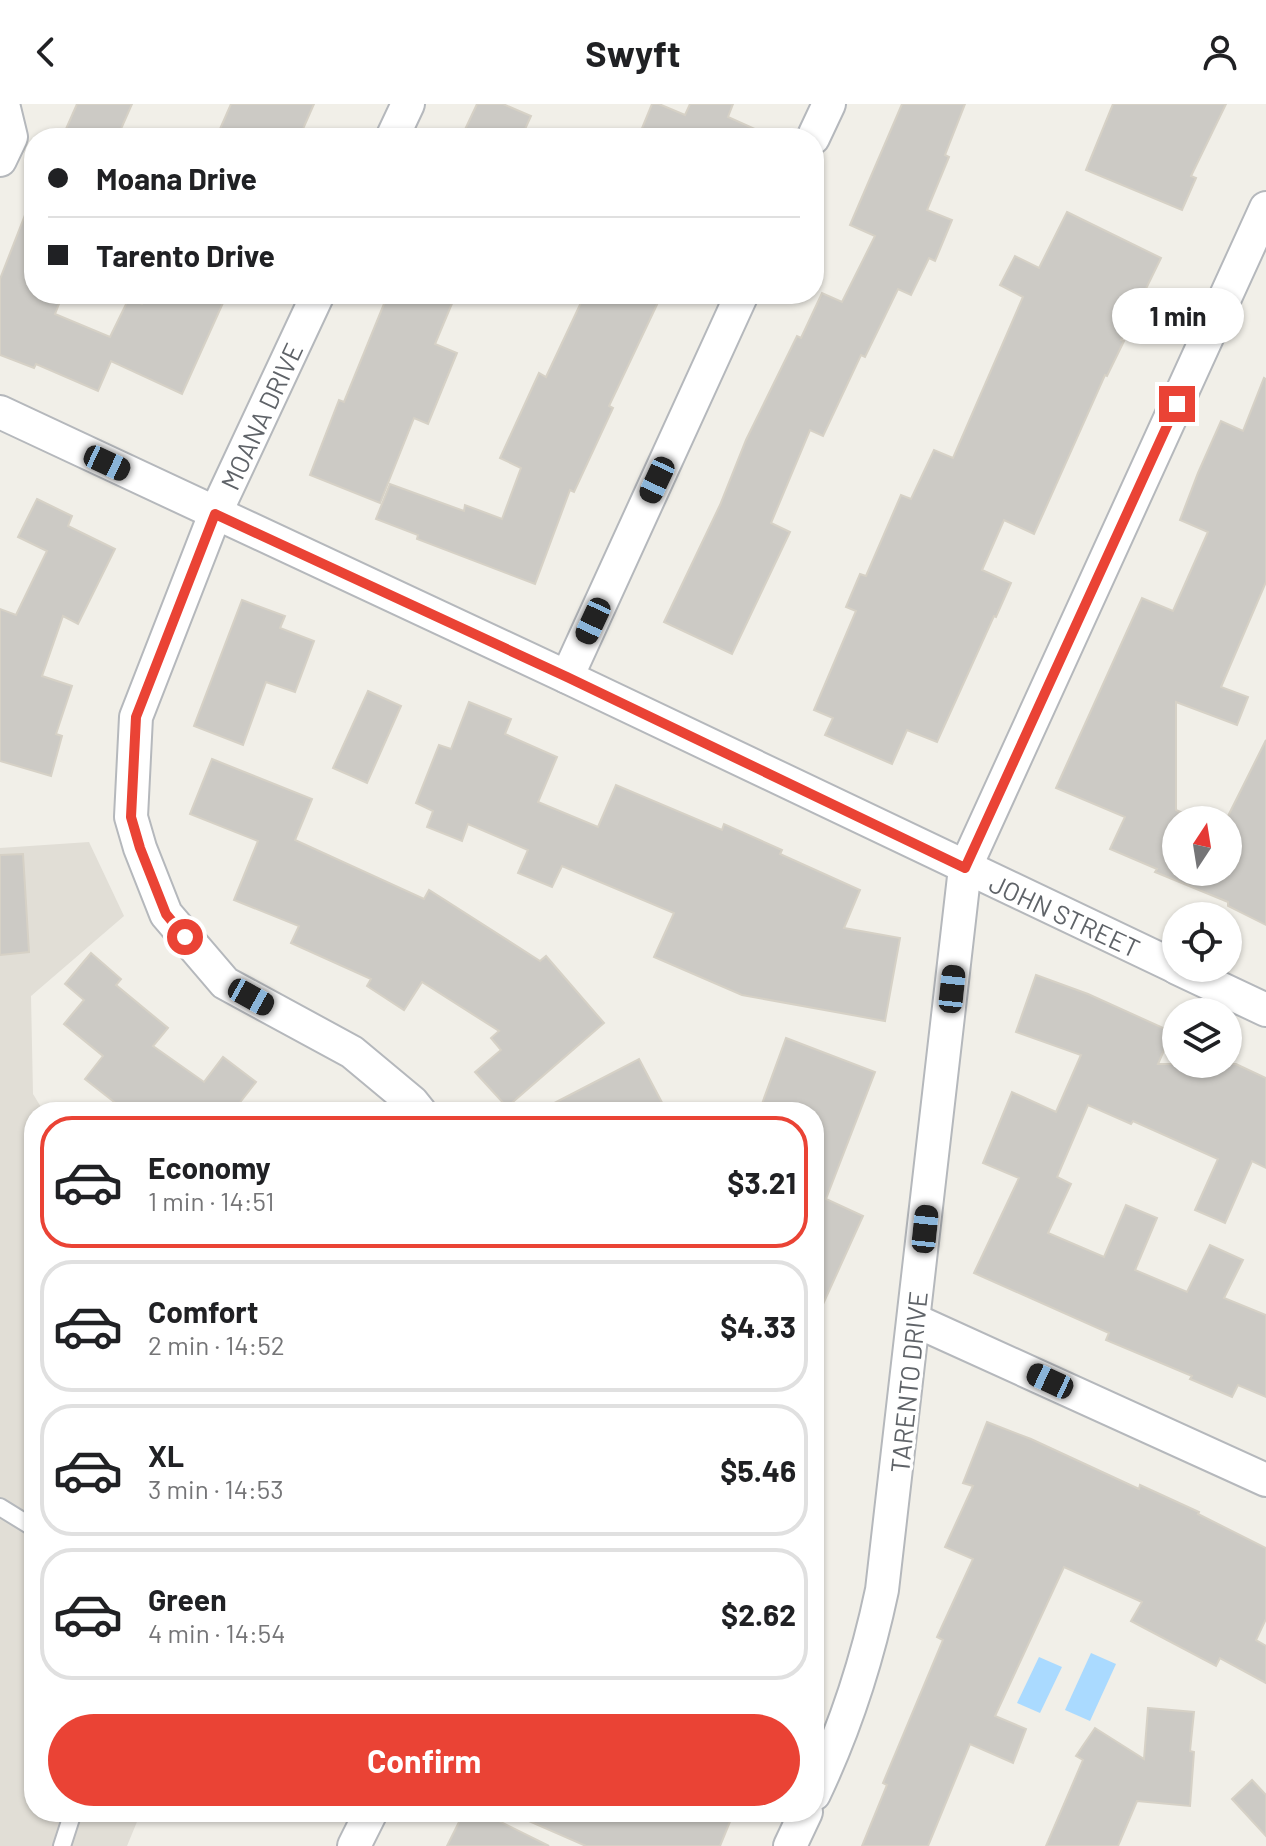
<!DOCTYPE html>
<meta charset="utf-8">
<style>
:root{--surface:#fff;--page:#f2f2f2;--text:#202124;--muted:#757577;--line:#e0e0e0;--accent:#ea4335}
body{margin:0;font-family:Barlow,sans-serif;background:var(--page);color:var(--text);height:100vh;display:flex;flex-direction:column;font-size:30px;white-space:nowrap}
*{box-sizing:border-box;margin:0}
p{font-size:26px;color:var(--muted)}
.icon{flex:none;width:44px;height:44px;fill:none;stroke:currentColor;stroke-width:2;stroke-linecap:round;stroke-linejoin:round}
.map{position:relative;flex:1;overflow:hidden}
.drawer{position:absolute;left:24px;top:998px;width:800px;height:720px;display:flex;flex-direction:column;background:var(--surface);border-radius:32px;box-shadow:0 2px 6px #0004}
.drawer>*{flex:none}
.guide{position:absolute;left:24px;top:24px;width:800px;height:176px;border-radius:32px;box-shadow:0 2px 6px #0004;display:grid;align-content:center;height:176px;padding:0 24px;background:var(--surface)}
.needle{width:52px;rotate:12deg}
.buttons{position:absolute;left:1162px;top:702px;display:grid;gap:16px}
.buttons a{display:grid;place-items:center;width:80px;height:80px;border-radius:50%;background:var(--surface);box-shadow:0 2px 6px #0004;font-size:40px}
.end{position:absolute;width:36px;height:36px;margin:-18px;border:10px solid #ea4335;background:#fff;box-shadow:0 0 0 4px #fff}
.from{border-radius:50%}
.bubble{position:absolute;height:56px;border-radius:28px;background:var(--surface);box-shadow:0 2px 6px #0004;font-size:26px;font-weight:700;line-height:56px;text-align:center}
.car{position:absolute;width:24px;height:48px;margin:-24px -12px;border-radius:10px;box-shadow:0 0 6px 2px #0007;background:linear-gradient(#222 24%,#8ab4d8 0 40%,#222 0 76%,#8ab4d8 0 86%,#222 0)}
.guide b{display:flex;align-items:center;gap:28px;height:76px;font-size:30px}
.guide b+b{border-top:2px solid var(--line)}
.guide i{width:20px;height:20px;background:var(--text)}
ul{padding:14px 0 0;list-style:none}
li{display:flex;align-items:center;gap:24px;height:132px;margin:0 16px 12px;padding:0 8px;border:4px solid var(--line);border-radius:32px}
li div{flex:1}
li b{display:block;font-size:30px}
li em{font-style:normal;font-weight:700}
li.on{border-color:var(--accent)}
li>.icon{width:72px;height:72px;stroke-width:1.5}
.action{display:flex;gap:16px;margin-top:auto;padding:16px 24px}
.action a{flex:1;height:92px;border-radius:48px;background:var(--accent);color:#fff;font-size:32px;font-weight:700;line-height:92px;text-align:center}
header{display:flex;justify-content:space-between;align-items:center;height:104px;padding:0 24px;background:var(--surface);font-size:36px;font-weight:700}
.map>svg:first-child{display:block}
.education{fill:#e1ded6}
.water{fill:#aadaff}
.building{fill:#cccac5;stroke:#d6d1c6;stroke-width:2}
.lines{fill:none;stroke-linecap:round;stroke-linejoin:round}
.lane-casing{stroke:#b5b8bc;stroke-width:20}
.street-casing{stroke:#b5b8bc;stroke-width:36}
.lane{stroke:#fff;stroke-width:16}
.street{stroke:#fff;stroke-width:32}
.route{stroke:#ea4335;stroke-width:10}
.labels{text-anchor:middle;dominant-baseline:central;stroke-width:7;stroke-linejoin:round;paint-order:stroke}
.street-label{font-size:26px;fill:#5f6368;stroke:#fff}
</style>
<header><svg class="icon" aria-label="back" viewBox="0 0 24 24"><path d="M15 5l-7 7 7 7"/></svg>Swyft<svg class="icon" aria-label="person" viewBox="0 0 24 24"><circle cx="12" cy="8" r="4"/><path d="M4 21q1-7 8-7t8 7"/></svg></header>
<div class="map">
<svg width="1266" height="1742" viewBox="0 0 1266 1742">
<rect width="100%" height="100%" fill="#f1efe8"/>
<!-- education -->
<path class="education" d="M89,738L124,812L31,892L33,990L44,1008H34V1708H141L127,1742H0V744Z"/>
<!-- water -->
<g class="water">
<path d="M1091,1549L1116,1560L1090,1617L1065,1606Z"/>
<path d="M1039,1553L1062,1563L1040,1609L1017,1599Z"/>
</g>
<!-- building -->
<g class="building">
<path d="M77,0H132L117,34H62Z"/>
<path d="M231,0H314L299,34H216Z"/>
<path d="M477,0H503L531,12L521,34H461Z"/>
<path d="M652,0H659L685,11L690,0H733L728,13L775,34H638Z"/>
<path d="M902,0H965L945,51L949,53L927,106L952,116L935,157L929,154L911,191L898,185L865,253L861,251L823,332L810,326L771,419L790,428L732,550L664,518L720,401L746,336L797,232L801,234L822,189L842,198L875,132L850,121Z"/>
<path d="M1113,0H1226L1191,72L1196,74L1182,106L1086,66Z"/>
<path d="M32,93L34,190H63L55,210L110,233L129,194L142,200L147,190H227L182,290L111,257L98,287L36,260L34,264L0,251V175Z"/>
<path d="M1067,108L1161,154L1121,236L1124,237L1107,272L1105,271L1034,430L1004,416L982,466L1011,479L996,513L994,512L937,638L907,626L892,660L825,631L833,614L814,606L856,507L846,503L860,470L866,472L901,391L911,395L934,346L953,354L1023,193L1000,181L1015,152L1039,164Z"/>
<path d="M388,190H456L435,240L457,249L428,320L414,314L380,399L310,371L339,296L344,298Z"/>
<path d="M585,190H662L609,302L613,304L574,388L570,386L535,480L417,435L418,431L376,415L390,380L464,407L465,401L502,415L521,364L500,354L539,269L546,273Z"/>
<path d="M1264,274L1266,275V478L1221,583L1248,593L1237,621L1176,598V706L1199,716H1176V768H1228L1226,716L1266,636V821L1228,802V798L1155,768L1157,765L1110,745L1125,713L1056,684L1142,494L1173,507L1208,428L1180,416L1198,369L1221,317L1243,327Z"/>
<path d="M37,395L72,412L68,422L115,445L78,520L63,512L42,572L72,582L56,630L62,632L51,672L0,657V505L16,511L47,447L18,433Z"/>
<path d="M242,496L285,512L280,524L314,537L295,588L266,578L243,641L194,622Z"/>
<path d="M368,587L401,602L367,679L333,664Z"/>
<path d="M469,598L511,615L505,630L557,653L538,698L598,723L616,681L722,726L724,720L782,746L780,750L860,786L844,824L900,834L885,917L742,891L654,853L674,809L562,762L552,783L518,769L528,746L468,720L462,737L427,723L433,707L416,699L439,641L451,645Z"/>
<path d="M212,655L312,695L295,736L424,795L429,786L540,857L546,852L604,919L507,1003L475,968L501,946L491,934L499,927L422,878L404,906L367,882L371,875L291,839L299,822L234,796L258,737L190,710Z"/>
<path d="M23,750L29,848L0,851V751Z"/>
<path d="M91,849L121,875L116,881L168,924L153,942L204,978L223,953L256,978L238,1001L248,1008H127L85,975L103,952L64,920L84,896L65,880Z"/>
<path d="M1036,871L1088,890L1172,928L1158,960H1236L1266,974V1064L1252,1057L1225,1119L1195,1106L1218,1055L1133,1017L1131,1020L1088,1001L1057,1073L1071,1080L1048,1129L1104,1153L1126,1101L1157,1114L1135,1166L1187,1188L1210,1141L1243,1156L1224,1194L1266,1211V1293L1238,1281L1232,1293L1190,1275L1192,1272L1106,1236L1109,1229L974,1169L1019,1074L983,1059L1012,988L1056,1008L1081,951L1016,928Z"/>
<path d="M786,934L875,968L826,1095L863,1112L814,1220V1008H759Z"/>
<path d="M639,955L667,1008H537Z"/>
<path d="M987,1318L1031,1335L1139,1385L1140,1381L1199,1408L1198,1410L1266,1444V1515L1256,1536L1266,1542V1579L1220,1554L1216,1562L1131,1517L1142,1498L1064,1463L995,1612L1026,1625L1013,1659L970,1640L928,1742H862L887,1681L883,1679L943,1536L937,1533L973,1455L945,1443L973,1382L963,1379Z"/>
<path d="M1148,1604L1194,1608L1190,1647L1194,1648L1190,1702L1137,1697L1118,1742H1046L1083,1656L1076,1652L1095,1624L1144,1655Z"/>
<path d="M1252,1676L1266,1691V1732L1232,1695Z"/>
<path d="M464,1708H481L549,1742H447Z"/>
<path d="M508,1708H734L720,1742H586Z"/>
</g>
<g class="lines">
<!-- lane casing -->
<g class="lane-casing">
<g id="lane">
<path d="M0,1403L34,1424"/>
<path d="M62,1742L73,1708"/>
</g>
</g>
<!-- street casing -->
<g class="street-casing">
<g id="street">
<path d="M392,34L408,0"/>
<path d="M813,34L829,0"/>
<path d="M0,56L11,33L3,0"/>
<path d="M318,190L215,410L136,613L131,713L140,744L166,810L225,879L352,948L412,998L420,1008"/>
<path d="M0,308L567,573L1176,863"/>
<path d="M567,573L742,190"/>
<path d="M1177,864L1266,906"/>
<path d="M914,1216L1266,1376"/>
<path d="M814,1690C845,1625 867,1557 882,1486L965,764L1266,104"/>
<path d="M354,1742L371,1708"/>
<path d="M790,1742L806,1708"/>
</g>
</g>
<!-- lane -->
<use href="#lane" class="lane"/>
<!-- street -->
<use href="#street" class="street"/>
</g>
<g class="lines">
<!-- route -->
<path class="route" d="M185,833L166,810L140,744L131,713L136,613L215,410L567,573L965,764L1177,300"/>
</g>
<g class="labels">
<!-- street labels -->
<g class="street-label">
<text transform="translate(261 312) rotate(-65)">MOANA DRIVE</text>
<text transform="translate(1065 811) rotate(25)">JOHN STREET</text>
<text transform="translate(908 1278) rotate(-84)">TARENTO DRIVE</text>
</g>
</g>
</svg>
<div class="buttons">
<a><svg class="needle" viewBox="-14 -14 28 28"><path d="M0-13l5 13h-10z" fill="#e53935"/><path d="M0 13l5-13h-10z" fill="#757577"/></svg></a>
<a><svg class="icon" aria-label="locate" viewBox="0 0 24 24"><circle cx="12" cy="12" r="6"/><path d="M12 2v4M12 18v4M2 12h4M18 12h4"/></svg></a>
<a><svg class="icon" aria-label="layers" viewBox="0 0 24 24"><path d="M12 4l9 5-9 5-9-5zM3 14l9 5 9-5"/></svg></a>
</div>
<i class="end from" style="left:185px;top:833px"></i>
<i class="end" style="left:1177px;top:300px"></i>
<div class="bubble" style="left:1112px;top:184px;width:132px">1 min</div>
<i class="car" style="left:107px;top:359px;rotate:115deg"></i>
<i class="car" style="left:657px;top:376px;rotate:205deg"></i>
<i class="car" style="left:593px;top:517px;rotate:205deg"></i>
<i class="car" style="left:952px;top:885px;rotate:6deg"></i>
<i class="car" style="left:251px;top:893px;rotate:119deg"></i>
<i class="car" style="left:925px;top:1125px;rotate:6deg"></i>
<i class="car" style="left:1050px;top:1277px;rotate:295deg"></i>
<div class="guide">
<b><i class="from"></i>Moana Drive</b>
<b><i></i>Tarento Drive</b>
</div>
<section class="drawer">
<ul>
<li class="on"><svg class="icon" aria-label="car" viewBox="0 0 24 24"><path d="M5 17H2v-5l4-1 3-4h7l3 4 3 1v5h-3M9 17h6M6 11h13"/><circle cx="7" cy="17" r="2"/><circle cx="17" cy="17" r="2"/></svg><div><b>Economy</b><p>1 min · 14:51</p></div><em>$3.21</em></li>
<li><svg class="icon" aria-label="car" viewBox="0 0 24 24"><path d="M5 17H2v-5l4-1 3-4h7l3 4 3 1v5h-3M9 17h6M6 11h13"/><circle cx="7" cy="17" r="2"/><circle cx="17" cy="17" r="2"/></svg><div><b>Comfort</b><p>2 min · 14:52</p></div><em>$4.33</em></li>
<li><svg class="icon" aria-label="car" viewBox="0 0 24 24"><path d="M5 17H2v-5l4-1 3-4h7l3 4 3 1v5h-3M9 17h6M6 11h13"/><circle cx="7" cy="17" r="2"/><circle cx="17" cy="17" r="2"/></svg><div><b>XL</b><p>3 min · 14:53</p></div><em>$5.46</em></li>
<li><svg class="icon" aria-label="car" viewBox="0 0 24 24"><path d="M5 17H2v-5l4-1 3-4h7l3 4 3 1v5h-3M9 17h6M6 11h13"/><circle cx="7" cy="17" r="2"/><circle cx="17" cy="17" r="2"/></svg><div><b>Green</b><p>4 min · 14:54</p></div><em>$2.62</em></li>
</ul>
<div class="action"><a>Confirm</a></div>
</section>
</div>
